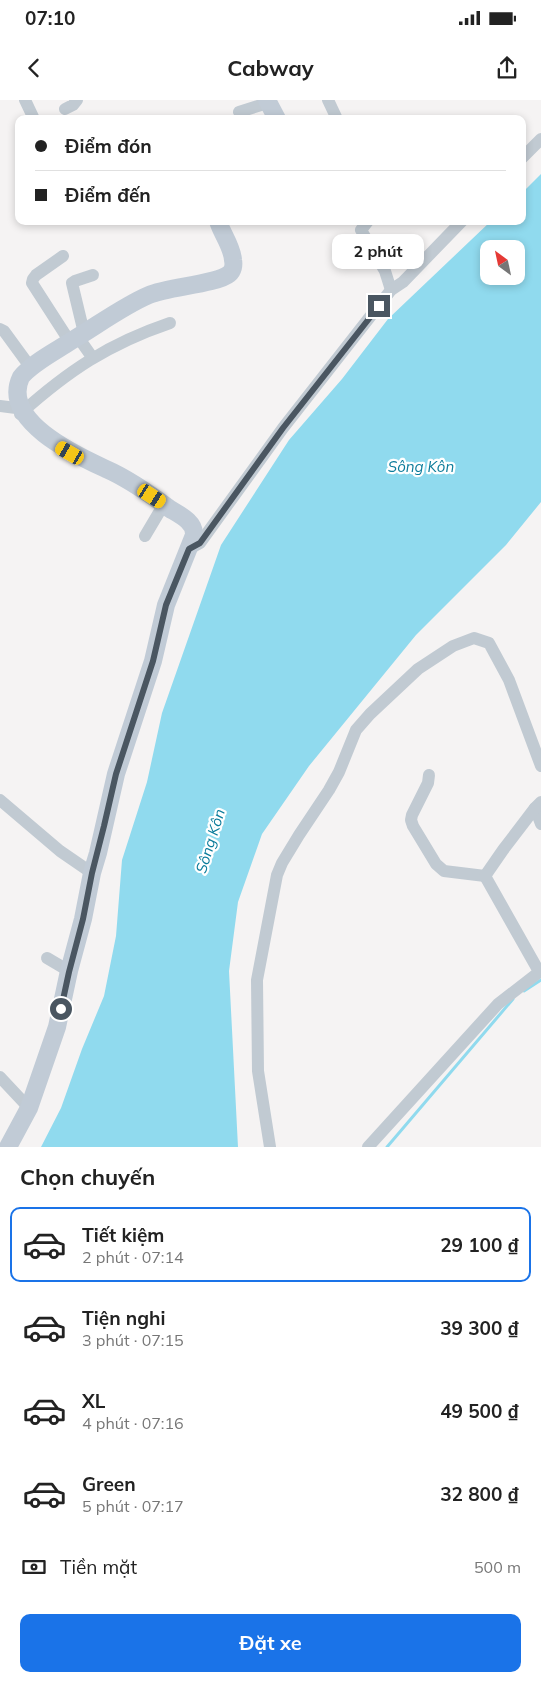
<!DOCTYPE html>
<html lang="vi">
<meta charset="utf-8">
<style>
:root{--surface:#fff;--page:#f6f6f6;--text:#222;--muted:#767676;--line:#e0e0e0;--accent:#1a73e8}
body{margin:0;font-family:Mulish,sans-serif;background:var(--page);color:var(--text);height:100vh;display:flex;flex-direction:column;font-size:19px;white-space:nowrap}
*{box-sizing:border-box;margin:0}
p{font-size:16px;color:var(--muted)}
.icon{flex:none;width:28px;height:28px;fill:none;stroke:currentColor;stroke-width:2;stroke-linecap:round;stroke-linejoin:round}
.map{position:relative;height:1047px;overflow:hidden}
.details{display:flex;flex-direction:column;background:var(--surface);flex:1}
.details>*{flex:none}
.guide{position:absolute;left:15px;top:15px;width:511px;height:110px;border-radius:10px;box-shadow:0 2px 8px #0003;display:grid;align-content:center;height:110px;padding:0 20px;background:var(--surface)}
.needle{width:32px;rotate:327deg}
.controls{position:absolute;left:480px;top:140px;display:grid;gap:10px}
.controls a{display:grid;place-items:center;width:45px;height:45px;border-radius:10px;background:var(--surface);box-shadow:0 2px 8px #0003;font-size:25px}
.end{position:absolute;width:22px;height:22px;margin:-11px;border:6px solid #4a5661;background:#fff;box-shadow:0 0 0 2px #fff}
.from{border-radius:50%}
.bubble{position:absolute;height:35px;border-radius:10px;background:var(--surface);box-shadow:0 2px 8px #0003;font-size:16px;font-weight:700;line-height:35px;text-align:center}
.car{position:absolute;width:15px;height:30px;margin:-15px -8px;border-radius:6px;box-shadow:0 0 4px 1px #0007;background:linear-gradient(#f5c518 24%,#345 0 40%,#f5c518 0 76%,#345 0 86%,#f5c518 0)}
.guide b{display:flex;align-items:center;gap:18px;height:48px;font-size:19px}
.guide b+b{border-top:1px solid var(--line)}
.guide i{width:12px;height:12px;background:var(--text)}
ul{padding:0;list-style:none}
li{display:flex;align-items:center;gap:15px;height:75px;margin:0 10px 8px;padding:0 10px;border:2px solid transparent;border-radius:10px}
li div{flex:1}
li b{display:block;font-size:19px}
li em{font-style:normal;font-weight:700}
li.active{border-color:var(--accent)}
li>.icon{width:45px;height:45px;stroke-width:1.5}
h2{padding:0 20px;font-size:22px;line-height:60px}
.pay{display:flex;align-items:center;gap:12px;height:55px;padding:0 20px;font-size:19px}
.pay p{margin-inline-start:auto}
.button{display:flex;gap:10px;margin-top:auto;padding:10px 20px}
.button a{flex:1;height:58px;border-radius:10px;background:var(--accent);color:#fff;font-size:20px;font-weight:700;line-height:58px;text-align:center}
.status{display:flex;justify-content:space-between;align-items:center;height:35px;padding:0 25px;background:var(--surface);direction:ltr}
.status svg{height:14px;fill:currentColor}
header{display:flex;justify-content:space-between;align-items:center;height:65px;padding:0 20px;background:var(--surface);font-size:22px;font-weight:700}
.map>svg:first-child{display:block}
.water{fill:#90daee;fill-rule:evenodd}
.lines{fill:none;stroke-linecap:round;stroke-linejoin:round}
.stream{stroke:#90daee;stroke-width:3}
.street{stroke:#c1cad2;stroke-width:12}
.secondary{stroke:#c1cbd6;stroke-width:18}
.route{stroke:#4a5661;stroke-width:6}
.labels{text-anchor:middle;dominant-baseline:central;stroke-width:4.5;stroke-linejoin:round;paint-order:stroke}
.water-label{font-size:15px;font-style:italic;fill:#0c7c9b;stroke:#fff}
</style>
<div class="status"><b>07:10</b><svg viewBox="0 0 49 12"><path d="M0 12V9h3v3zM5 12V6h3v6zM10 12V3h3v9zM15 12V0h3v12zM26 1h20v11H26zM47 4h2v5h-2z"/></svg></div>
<header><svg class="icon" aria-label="back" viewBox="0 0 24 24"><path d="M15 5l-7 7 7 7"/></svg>Cabway<svg class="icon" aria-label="share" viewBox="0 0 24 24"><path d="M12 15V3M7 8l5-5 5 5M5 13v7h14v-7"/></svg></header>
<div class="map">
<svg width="541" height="1047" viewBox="0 0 541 1047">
<rect width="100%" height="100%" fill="#f5f3f3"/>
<!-- water -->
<path class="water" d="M541,74V402L506,445L416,535L309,666L262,734L238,802L229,871L238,1047H41L61,1008L82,949L104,896L116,836L122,760L147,682L162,613L221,445L289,340L342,279L388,219L491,121H522L523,92ZM489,149H516V176H489Z"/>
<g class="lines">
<!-- stream -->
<g class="stream">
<path d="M524,891L541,880"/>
<path d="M387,1047L513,899"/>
</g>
<!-- street -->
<g class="street">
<path d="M25,0L34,19"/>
<path d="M328,0L337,19"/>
<path d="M65,9L73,5L77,0"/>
<path d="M239,12L261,5L267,0"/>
<path d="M522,58L541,39"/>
<path d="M368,121L361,130L385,171L391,190"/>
<path d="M63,156L36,175L33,179L32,183L70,242"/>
<path d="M0,229L4,231L31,268"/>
<path d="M84,233L72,183L75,181L93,175"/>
<path d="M78,237L92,257"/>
<path d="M0,306L16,308"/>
<path d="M20,314C68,271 108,244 170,223"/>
<path d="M145,436L164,404"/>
<path d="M189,449L200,443L283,328L391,190L403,182L462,121"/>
<path d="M429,675L428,683L412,715L411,720L413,726L436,764L444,771L485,776"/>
<path d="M0,700L60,751L92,773"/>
<path d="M535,708L541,724"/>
<path d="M47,858L69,871"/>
<path d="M0,977L29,1008"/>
<path d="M270,1047L258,971L257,880L277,775L282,763L299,735L329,690L339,672L356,630L370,614L418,569L453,546L474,538L489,543L509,580L541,666"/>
<path d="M368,1047L498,904L538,873L537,868L485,776L503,750L535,708L541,702"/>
</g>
<!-- secondary -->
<g class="secondary">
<path d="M267,0L277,19"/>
<path d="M8,1047L29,1008L57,927L69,871L83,819L92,773L98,753L116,674L153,561L166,505L194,435C195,422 180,415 170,409C150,394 129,379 106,369C78,356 0,321 21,277C32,263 56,251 71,241C95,227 123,206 149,195C167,187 217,184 229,174C233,171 234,165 233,160C232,146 222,134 218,121"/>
</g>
</g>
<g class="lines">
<!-- route -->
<path class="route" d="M61,909L69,872L83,819L92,773L104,726L116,674L153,561L166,505L189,449L200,443L283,328L379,206"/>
</g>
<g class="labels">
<!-- water labels -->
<g class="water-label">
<text x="421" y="366">Sông Kôn</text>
<text transform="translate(210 741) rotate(-73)">Sông Kôn</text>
</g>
</g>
</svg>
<div class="controls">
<a><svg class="needle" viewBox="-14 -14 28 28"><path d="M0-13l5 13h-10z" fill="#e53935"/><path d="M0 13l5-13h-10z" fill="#767676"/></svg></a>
</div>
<i class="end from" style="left:61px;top:909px"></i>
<i class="end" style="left:379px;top:206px"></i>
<div class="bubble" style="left:332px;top:134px;width:92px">2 phút</div>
<i class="car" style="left:70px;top:353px;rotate:300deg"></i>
<i class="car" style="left:152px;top:396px;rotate:123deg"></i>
<div class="guide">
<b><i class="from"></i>Điểm đón</b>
<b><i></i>Điểm đến</b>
</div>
</div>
<section class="details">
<h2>Chọn chuyến</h2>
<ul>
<li class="active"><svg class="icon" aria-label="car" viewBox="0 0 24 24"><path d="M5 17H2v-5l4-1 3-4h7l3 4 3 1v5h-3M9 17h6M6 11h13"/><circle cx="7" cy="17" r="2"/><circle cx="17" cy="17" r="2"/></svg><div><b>Tiết kiệm</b><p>2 phút · 07:14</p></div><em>29 100 ₫</em></li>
<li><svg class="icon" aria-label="car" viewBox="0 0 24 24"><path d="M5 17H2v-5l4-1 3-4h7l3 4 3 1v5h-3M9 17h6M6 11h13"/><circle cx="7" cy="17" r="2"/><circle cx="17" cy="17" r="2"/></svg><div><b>Tiện nghi</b><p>3 phút · 07:15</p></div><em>39 300 ₫</em></li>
<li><svg class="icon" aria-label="car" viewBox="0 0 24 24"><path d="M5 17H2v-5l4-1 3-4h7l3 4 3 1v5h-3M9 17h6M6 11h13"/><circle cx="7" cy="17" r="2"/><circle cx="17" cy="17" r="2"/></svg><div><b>XL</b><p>4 phút · 07:16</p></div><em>49 500 ₫</em></li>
<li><svg class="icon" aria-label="car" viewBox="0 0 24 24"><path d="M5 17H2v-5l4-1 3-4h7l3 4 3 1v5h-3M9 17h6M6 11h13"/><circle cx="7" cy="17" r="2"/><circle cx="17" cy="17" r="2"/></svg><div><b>Green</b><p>5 phút · 07:17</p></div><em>32 800 ₫</em></li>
</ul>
<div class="pay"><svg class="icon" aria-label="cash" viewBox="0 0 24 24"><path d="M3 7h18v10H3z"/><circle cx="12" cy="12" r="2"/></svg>Tiền mặt<p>500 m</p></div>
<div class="button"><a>Đặt xe</a></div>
</section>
